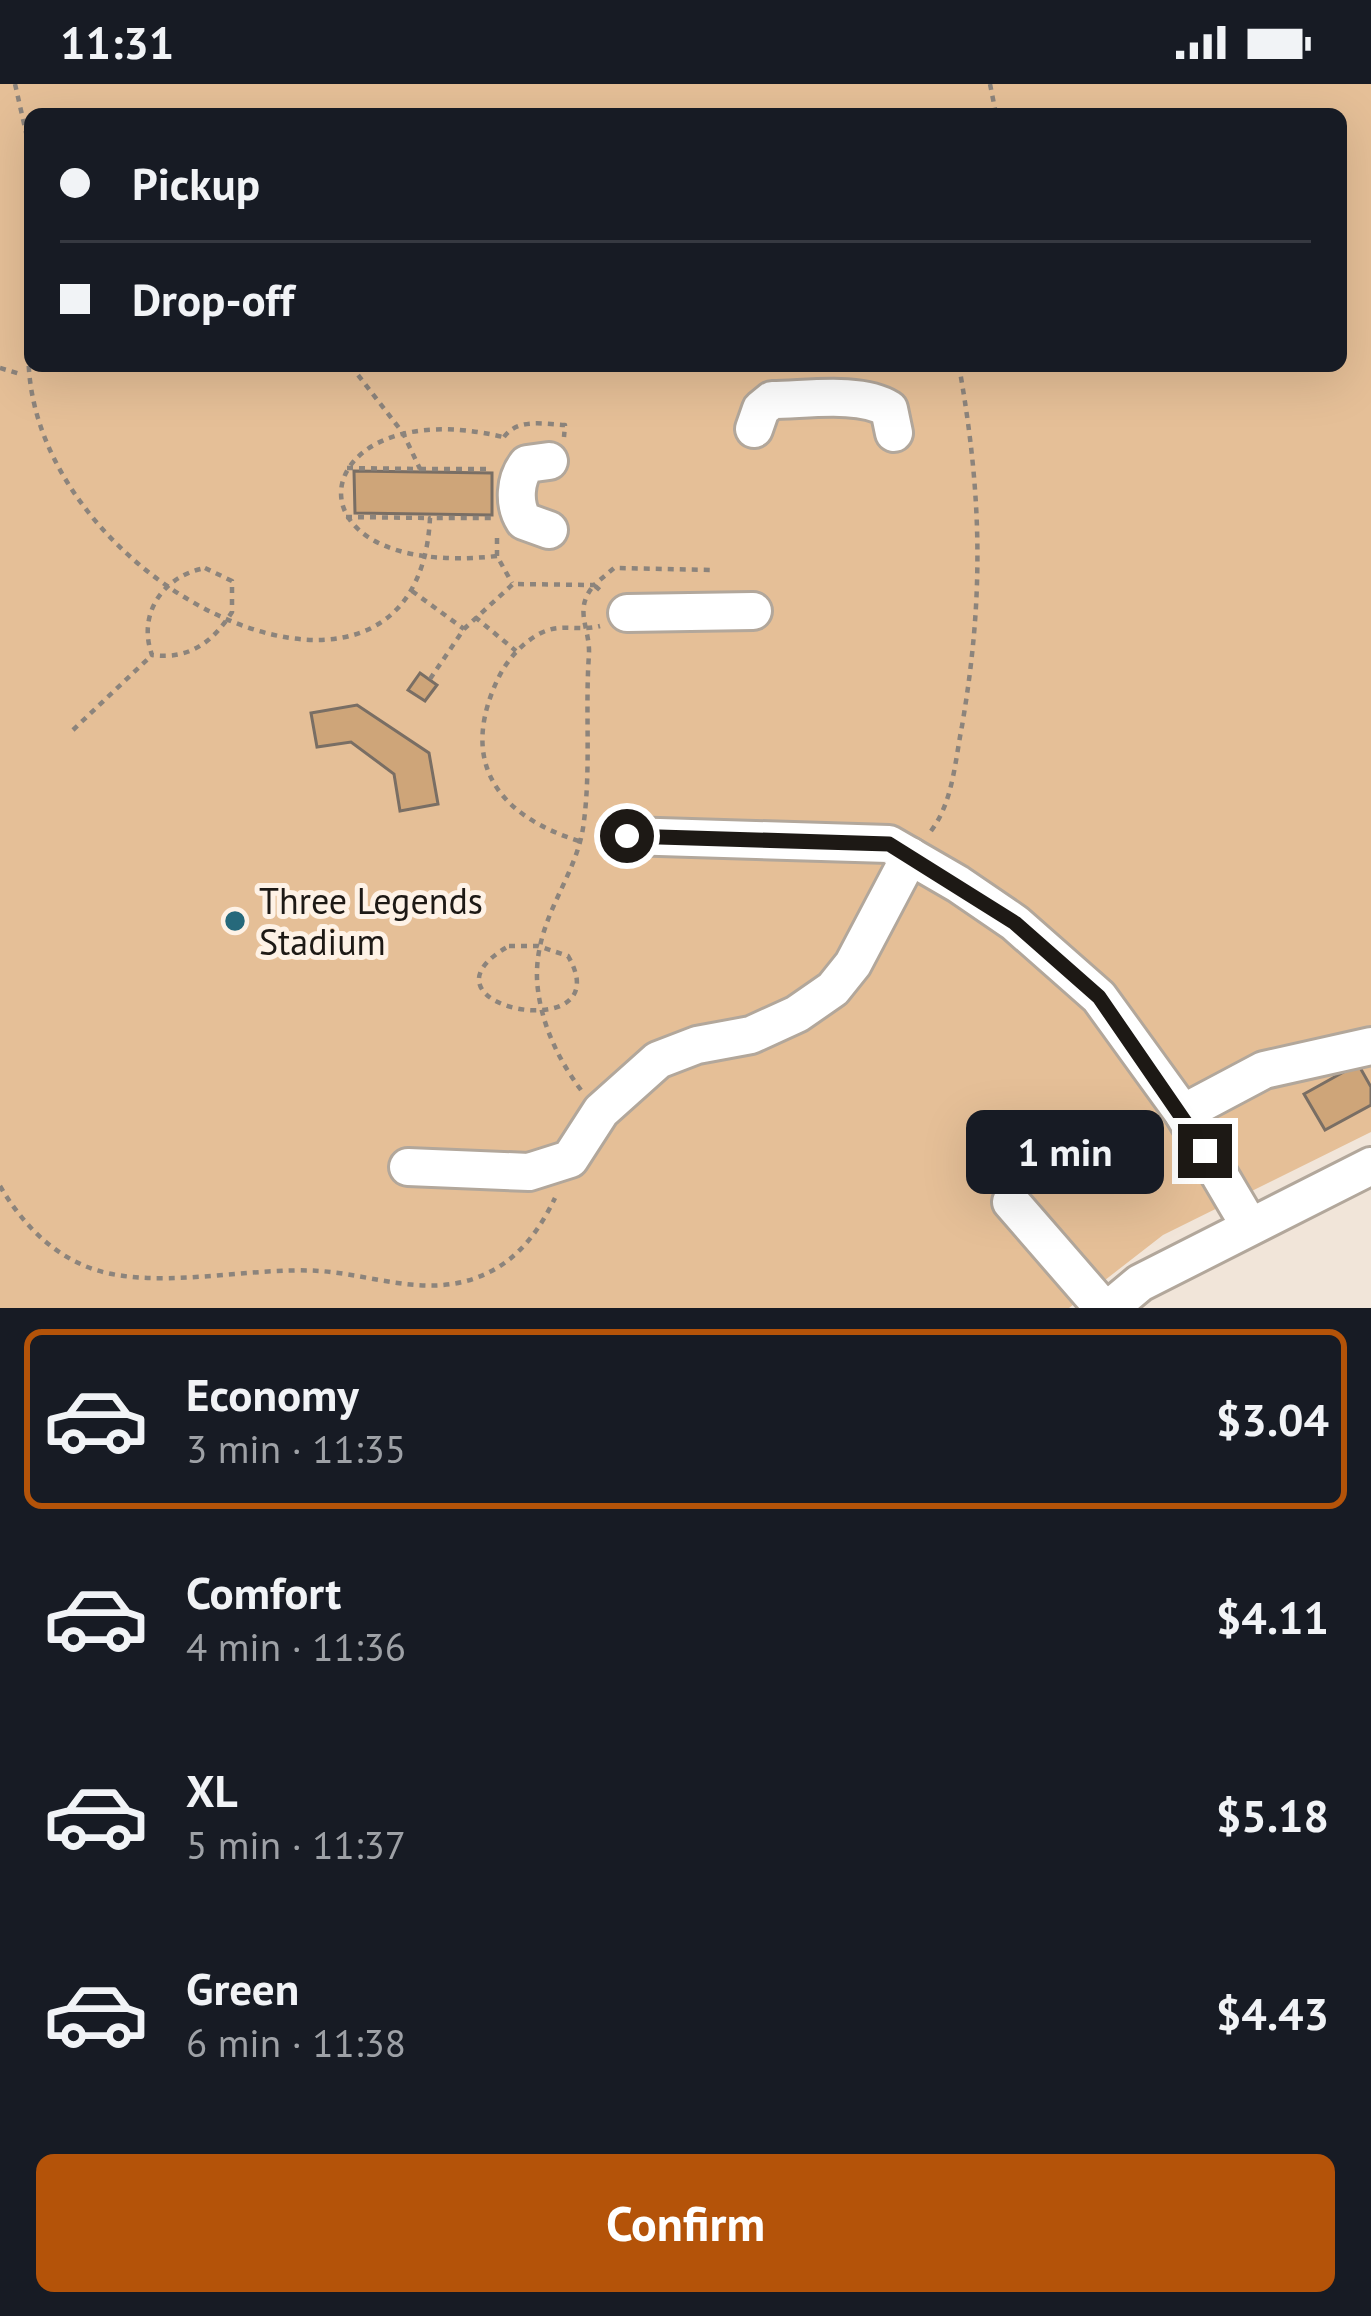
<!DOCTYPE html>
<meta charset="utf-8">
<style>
:root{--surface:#171b24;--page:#242831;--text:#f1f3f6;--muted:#9ea1a6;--line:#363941;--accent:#b45309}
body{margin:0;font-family:"PT Sans",sans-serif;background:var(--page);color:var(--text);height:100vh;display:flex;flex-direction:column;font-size:45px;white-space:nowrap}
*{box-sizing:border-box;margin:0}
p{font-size:39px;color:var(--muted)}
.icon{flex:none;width:66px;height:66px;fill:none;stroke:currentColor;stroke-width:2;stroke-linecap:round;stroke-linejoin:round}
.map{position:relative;height:1224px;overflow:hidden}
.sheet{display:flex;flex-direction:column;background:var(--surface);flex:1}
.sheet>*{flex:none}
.guide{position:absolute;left:24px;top:24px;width:1323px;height:264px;border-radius:18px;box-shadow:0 12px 48px #0002;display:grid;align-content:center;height:264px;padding:0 36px;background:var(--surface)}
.end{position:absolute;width:54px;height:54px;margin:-27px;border:15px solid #1d1915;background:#fff;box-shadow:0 0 0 6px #fff}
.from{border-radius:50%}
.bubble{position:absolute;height:84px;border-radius:18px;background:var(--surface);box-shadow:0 12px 48px #0002;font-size:39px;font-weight:700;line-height:84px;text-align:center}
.guide b{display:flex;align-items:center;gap:42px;height:114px;font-size:45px}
.guide b+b{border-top:3px solid var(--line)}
.guide i{width:30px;height:30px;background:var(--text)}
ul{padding:21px 0 0;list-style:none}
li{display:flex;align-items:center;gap:36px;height:180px;margin:0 24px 18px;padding:0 12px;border:6px solid transparent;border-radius:18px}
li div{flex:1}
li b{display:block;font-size:45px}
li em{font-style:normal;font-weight:700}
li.current{border-color:var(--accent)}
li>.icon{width:108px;height:108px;stroke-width:1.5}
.cta{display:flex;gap:24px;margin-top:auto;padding:24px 36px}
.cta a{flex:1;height:138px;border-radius:18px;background:var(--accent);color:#fff;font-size:48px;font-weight:700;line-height:138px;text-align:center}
.status{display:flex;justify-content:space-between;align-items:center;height:84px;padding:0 60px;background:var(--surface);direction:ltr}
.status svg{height:33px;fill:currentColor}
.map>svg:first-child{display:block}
.green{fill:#e5bf97;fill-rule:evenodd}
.building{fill:#cea579;stroke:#796e64;stroke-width:3}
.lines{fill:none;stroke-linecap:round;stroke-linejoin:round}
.minor-casing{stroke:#b2a79b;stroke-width:42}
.path{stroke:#8c847c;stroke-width:4.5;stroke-dasharray:6 6;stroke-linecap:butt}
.minor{stroke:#fff;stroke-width:36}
.route{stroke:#1d1915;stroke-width:15}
.poi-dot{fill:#26697b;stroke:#fef2e6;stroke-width:4.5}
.labels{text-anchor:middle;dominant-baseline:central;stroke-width:10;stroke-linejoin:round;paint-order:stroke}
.poi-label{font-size:36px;fill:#1d1915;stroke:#fef2e6;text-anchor:start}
</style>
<div class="status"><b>11:31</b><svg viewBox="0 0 49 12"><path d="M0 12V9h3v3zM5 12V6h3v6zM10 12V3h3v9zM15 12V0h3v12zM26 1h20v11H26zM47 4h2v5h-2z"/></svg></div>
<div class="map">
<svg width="1371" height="1224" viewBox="0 0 1371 1224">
<rect width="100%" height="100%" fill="#f1e5d9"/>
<!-- green -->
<path class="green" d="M0,0H1371V1048L1163,1151L1069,1224H0ZM30,30H1341V282H30Z"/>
<!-- building -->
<g class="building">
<path d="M354,387L492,389V431L355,429Z"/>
<path d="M420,589L437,601L425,617L408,606Z"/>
<path d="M357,621L429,669L438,720L400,727L394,690L351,658L317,663L311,629Z"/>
<path d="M1358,980L1371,1003V1021L1325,1046L1304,1010Z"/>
</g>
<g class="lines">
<!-- minor casing -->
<g class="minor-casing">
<g id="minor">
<path d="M754,345L761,325L772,316C805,316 860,307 889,325L894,349"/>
<path d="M549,446L524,437C513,420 515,395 527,380L549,377"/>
<path d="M627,529L753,527"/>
<path d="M627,752L889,760L958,800L1015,839L1099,913L1183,1029L1249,1141"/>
<path d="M1183,1029L1264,986L1371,962"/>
<path d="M408,1083L529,1088L570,1075L601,1027L658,976L697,961L751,951L797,930L833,905L853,880L910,772"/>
<path d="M1011,1118L1103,1224"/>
<path d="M1110,1224L1140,1199L1371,1082"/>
</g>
</g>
<!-- path -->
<g class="path">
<path d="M15,0L30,66"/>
<path d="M990,0L996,30"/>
<path d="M30,167V196"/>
<path d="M30,246C0,488 417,697 430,434H491"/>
<path d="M0,284L20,290"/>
<path d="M504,353C518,334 543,340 565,341L564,353"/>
<path d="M347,384L420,385L403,349L351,282"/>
<path d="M420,385H492"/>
<path d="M346,433L430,434"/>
<path d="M497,454V472L512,499"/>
<path d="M497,472C272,497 305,305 503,353"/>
<path d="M205,484L232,497V528C213,558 189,576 152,571C137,530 163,492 205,484Z"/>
<path d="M412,507L464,545"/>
<path d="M475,533L516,567"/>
<path d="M430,595L464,545L513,500L594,501L614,484L711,486"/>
<path d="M73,646L152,571"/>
<path d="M931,747C953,718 955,677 962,642C984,513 982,411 959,282"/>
<path d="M579,757C505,734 461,686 493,606C502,583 516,563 539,550C561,538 578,548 600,542"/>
<path d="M509,862H538L568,872C623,965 401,923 509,862Z"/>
<path d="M581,1006C557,974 539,935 537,895C535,832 578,793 584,737C591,682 585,625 589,570C590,543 573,526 594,501L602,508"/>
<path d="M0,1102C20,1136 47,1166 85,1182C149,1209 249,1182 320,1187C373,1191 421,1212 473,1195C514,1181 537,1151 555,1114"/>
</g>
<!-- minor -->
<use href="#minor" class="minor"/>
</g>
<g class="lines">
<!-- route -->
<path class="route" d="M627,752L889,760L1015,839L1099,913L1205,1067"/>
</g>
<!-- markers -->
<circle class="poi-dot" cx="235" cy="837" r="12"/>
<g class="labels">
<!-- poi labels -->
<g class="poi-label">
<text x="259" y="816">Three Legends<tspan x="259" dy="41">Stadium</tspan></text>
</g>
</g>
</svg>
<i class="end from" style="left:627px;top:752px"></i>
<i class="end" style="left:1205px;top:1067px"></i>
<div class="bubble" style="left:966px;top:1026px;width:198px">1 min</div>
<div class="guide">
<b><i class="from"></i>Pickup</b>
<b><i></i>Drop-off</b>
</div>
</div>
<section class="sheet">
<ul>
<li class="current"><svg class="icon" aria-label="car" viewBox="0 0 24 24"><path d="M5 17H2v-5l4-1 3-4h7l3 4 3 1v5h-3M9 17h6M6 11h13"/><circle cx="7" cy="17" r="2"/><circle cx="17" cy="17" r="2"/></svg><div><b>Economy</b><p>3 min · 11:35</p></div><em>$3.04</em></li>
<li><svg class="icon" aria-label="car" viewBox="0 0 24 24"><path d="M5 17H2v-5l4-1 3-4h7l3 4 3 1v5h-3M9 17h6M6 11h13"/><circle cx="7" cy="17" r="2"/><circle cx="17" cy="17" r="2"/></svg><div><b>Comfort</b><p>4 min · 11:36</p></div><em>$4.11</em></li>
<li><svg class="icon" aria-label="car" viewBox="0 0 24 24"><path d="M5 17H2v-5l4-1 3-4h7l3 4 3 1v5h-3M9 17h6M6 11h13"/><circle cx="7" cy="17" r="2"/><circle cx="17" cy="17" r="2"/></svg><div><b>XL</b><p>5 min · 11:37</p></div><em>$5.18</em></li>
<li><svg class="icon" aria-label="car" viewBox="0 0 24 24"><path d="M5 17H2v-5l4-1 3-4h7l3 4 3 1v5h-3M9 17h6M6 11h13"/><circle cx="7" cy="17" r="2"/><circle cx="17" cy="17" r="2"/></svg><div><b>Green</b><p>6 min · 11:38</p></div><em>$4.43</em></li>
</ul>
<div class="cta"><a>Confirm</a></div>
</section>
